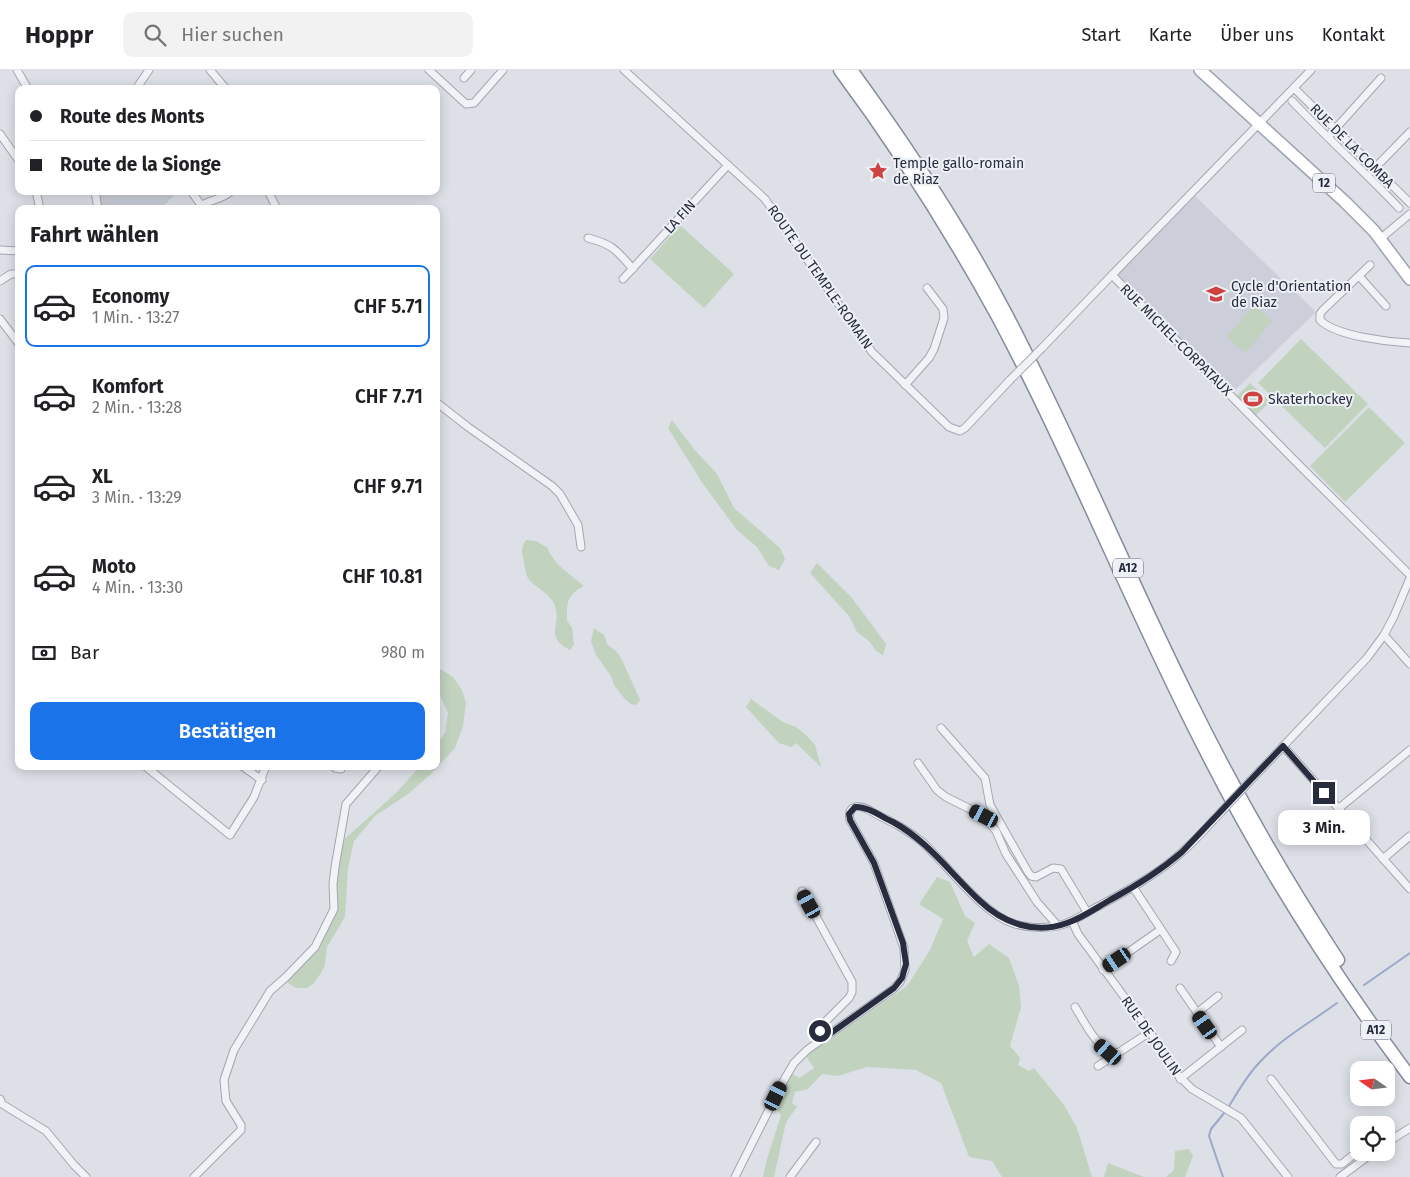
<!DOCTYPE html>
<html lang="de">
<meta charset="utf-8">
<style>
:root{--surface:#fff;--page:#f2f2f2;--text:#202124;--muted:#757577;--line:#e0e0e0;--accent:#1a73e8}
body{margin:0;font-family:"Fira Sans",sans-serif;background:var(--page);color:var(--text);height:100vh;display:flex;flex-direction:column;font-size:19px;white-space:nowrap}
*{box-sizing:border-box;margin:0}
p{font-size:16px;color:var(--muted)}
.icon{flex:none;width:28px;height:28px;fill:none;stroke:currentColor;stroke-width:2;stroke-linecap:round;stroke-linejoin:round}
.map{position:relative;flex:1;overflow:hidden}
.sheet{position:absolute;left:15px;top:135px;width:425px;height:565px;display:flex;flex-direction:column;background:var(--surface);border-radius:10px;box-shadow:0 2px 12px #0003}
.sheet>*{flex:none}
.guide{position:absolute;left:15px;top:15px;width:425px;height:110px;border-radius:10px;box-shadow:0 2px 12px #0003;display:grid;align-content:center;height:110px;padding:0 15px;background:var(--surface)}
.needle{width:32px;rotate:284deg}
.controls{position:absolute;left:1350px;top:991px;display:grid;gap:10px}
.controls a{display:grid;place-items:center;width:45px;height:45px;border-radius:10px;background:var(--surface);box-shadow:0 2px 12px #0003;font-size:25px}
.end{position:absolute;width:22px;height:22px;margin:-11px;border:6px solid #272c3f;background:#fff;box-shadow:0 0 0 2px #fff}
.from{border-radius:50%}
.bubble{position:absolute;height:35px;border-radius:10px;background:var(--surface);box-shadow:0 2px 12px #0003;font-size:16px;font-weight:600;line-height:35px;text-align:center}
.car{position:absolute;width:15px;height:30px;margin:-15px -8px;border-radius:6px;box-shadow:0 0 4px 1px #0007;background:linear-gradient(#222 24%,#8ab4d8 0 40%,#222 0 76%,#8ab4d8 0 86%,#222 0)}
.guide b{display:flex;align-items:center;gap:18px;height:48px;font-size:19px}
.guide b+b{border-top:1px solid var(--line)}
.guide i{width:12px;height:12px;background:var(--text)}
ul{padding:0;list-style:none}
li{display:flex;align-items:center;gap:15px;height:82px;margin:0 10px 8px;padding:0 5px;border:2px solid transparent;border-radius:10px}
li div{flex:1}
li b{display:block;font-size:19px}
li em{font-style:normal;font-weight:600}
li.selected{border-color:var(--accent)}
li>.icon{width:45px;height:45px;stroke-width:1.5}
h2{padding:0 15px;font-size:22px;line-height:60px}
.pay{display:flex;align-items:center;gap:12px;height:55px;padding:0 15px;font-size:19px}
.pay p{margin-inline-start:auto}
.action{display:flex;gap:10px;margin-top:auto;padding:10px 15px}
.action a{flex:1;height:58px;border-radius:10px;background:var(--accent);color:#fff;font-size:20px;font-weight:600;line-height:58px;text-align:center}
header{display:flex;align-items:center;gap:30px;box-sizing:border-box;height:70px;padding:0 25px;background:var(--surface);border-bottom:1px solid var(--line)}
header strong{font-size:24px}
nav{display:flex;gap:28px;margin-inline-start:auto;font-size:18px}
.search{width:350px;height:45px;background:var(--page);display:flex;align-items:center;gap:12px;box-sizing:border-box;padding:0 18px;border-radius:10px;color:var(--muted);font-size:19px}
.map>svg:first-child{display:block}
.built{fill:#cccfda}
.green{fill:#c1d2bf}
.lines{fill:none;stroke-linecap:round;stroke-linejoin:round}
.stream{stroke:#99a9c8;stroke-width:2}
.street-casing{stroke:#a3a6b2;stroke-width:9}
.primary-casing{stroke:#9da3b3;stroke-width:14}
.highway-casing{stroke:#858c9e;stroke-width:15}
.street{stroke:#f1f2f6;stroke-width:7}
.primary{stroke:#fff;stroke-width:11}
.highway{stroke:#fff;stroke-width:12}
.street-bridge-casing{stroke:#a3a6b2;stroke-width:9;stroke-linecap:butt}
.street-bridge{stroke:#f1f2f6;stroke-width:7}
.route{stroke:#272c3f;stroke-width:6}
.labels{text-anchor:middle;dominant-baseline:central;stroke-width:4;stroke-linejoin:round;paint-order:stroke}
.shield{fill:#edf0f5;stroke:#626776;stroke-width:1}
.shield-label{font-size:12px;font-weight:bold;fill:#272c3f}
.street-label{font-size:14px;fill:#272c3f;stroke:#edf0f5}
.poi-label{font-size:14px;fill:#272c3f;stroke:#edf0f5;text-anchor:start}
</style>
<header>
<strong>Hoppr</strong>
<div class="search"><svg class="icon" aria-label="search" viewBox="0 0 24 24"><circle cx="10" cy="10" r="6"/><path d="M15 15l6 6"/></svg>Hier suchen</div>
<nav><a>Start</a><a>Karte</a><a>Über uns</a><a>Kontakt</a></nav>
</header>
<div class="map">
<svg width="1410" height="1107" viewBox="0 0 1410 1107">
<rect width="100%" height="100%" fill="#dee0e8"/>
<!-- built -->
<g class="built">
<path d="M98,121H179L160,139H102Z"/>
<path d="M1195,126L1316,242L1233,322L1118,205Z"/>
</g>
<!-- green -->
<g class="green">
<path d="M680,155L734,204L704,238L650,189Z"/>
<path d="M1254,235L1272,251L1245,283L1227,267Z"/>
<path d="M1301,269L1368,334L1325,378L1258,313Z"/>
<path d="M1250,313L1270,332L1256,345L1237,326Z"/>
<path d="M1369,337L1405,373L1345,432L1310,396Z"/>
<path d="M672,350L694,379L717,404L734,438L780,478L785,489L779,500L769,496L757,477L737,460L703,414L668,358Z"/>
<path d="M526,470L536,471L548,478C551,492 573,507 584,516C566,526 567,532 567,551L572,557L574,575L570,580C543,565 562,557 555,536C551,523 535,518 528,508C525,503 525,498 524,492C522,483 520,479 526,470Z"/>
<path d="M817,493L852,528L886,574L883,585L876,581L870,572L857,562L849,546L810,503Z"/>
<path d="M594,558L604,565L607,574L617,582L622,590L640,630L636,635L631,634L624,628L614,615L611,606L596,585L591,571Z"/>
<path d="M436,583L440,599L453,607L462,620L466,633L463,656L455,678L432,703L408,724L375,746L354,771L348,798L345,847L327,877L325,895L321,903L313,914L307,918H296L288,913L286,907L315,877L334,839L338,775L397,722L420,696H436V676L445,663L448,643L436,617Z"/>
<path d="M751,629L783,652L796,657L806,665L815,675L821,697L796,673L791,677L779,673L746,637Z"/>
<path d="M937,807L950,812L965,846L975,853L967,871L974,887L989,874L1009,888L1019,916L1021,937L1010,976L1020,988L1018,995L1029,1001L1034,998L1064,1035L1077,1058L1092,1107H1002L992,1091L969,1087L941,1013L916,1000L867,997L838,1006L822,1004L808,1019L795,1022L792,1033L797,1037L786,1052L774,1107H763L767,1089L781,1045L776,1039L785,1012L791,1003L799,1008L814,998L806,986L907,916L930,880L943,849L919,834Z"/>
<path d="M1189,1079L1193,1086L1185,1107H1166L1174,1100L1175,1081Z"/>
<path d="M1108,1093L1144,1107H1104Z"/>
</g>
<g class="lines">
<!-- stream -->
<g class="stream">
<path d="M1364,915L1410,883"/>
<path d="M1228,1038C1237,1023 1246,1007 1258,994C1280,969 1311,952 1337,933"/>
<path d="M1223,1107L1209,1066L1211,1059L1225,1042"/>
</g>
<!-- street casing -->
<g class="street-casing">
<g id="street">
<path d="M17,0L28,19"/>
<path d="M210,0L226,19"/>
<path d="M429,0L466,34L474,33L503,0"/>
<path d="M624,0L765,129L872,282L949,357L960,361L965,358L1010,310"/>
<path d="M1311,0L1112,205L1302,398L1410,505"/>
<path d="M464,8L471,0"/>
<path d="M1294,18L1410,133"/>
<path d="M136,19L149,0"/>
<path d="M1292,31C1327,68 1364,101 1399,138"/>
<path d="M0,64L19,91"/>
<path d="M1328,67L1381,8"/>
<path d="M1372,101L1410,62"/>
<path d="M36,121L40,139"/>
<path d="M95,121L98,139"/>
<path d="M191,121L201,135"/>
<path d="M268,121L277,139"/>
<path d="M197,139C206,129 222,131 231,121"/>
<path d="M588,168C614,175 616,180 633,199"/>
<path d="M1380,169L1410,144"/>
<path d="M0,180L19,181"/>
<path d="M1370,195L1323,240L1320,244V250C1335,266 1389,272 1410,273"/>
<path d="M1359,206L1386,236"/>
<path d="M623,209L728,95"/>
<path d="M0,211L11,204H19"/>
<path d="M0,249L19,274"/>
<path d="M1042,278L1112,205"/>
<path d="M905,315L929,288L934,279L944,248L943,239L927,218"/>
<path d="M436,332L468,357L552,416L560,424L578,455L581,477"/>
<path d="M1384,565L1410,594"/>
<path d="M941,658L985,708L990,735L1028,802L1031,806L1036,807L1053,798L1061,799L1087,842"/>
<path d="M1283,676L1410,819"/>
<path d="M918,693L937,720L946,727L984,746L996,761L1006,784L1037,832L1058,856"/>
<path d="M145,696L230,765L254,727L266,696"/>
<path d="M242,696L262,710"/>
<path d="M334,696L335,698L341,699"/>
<path d="M1251,710L1367,588L1384,565L1394,546L1410,508"/>
<path d="M1338,739L1410,680"/>
<path d="M1383,789L1410,766"/>
<path d="M1133,817L1176,882L1171,891"/>
<path d="M802,821L852,912V922L849,928L821,956L820,961L824,968"/>
<path d="M1072,851L1078,864L1150,962L1174,1001L1192,1019L1241,1048L1288,1107"/>
<path d="M1103,900L1160,860"/>
<path d="M1180,918L1221,977"/>
<path d="M1075,937C1086,954 1096,979 1117,983"/>
<path d="M1197,943L1218,926"/>
<path d="M1098,996L1150,962"/>
<path d="M1180,1009L1242,960"/>
<path d="M1271,1009L1336,1094H1342L1359,1080"/>
<path d="M0,1029L2,1034L46,1061L74,1095L86,1107"/>
<path d="M1386,1062L1394,1068"/>
<path d="M1386,1073L1410,1058"/>
<path d="M194,1107L241,1060V1055L226,1031L224,1010L234,980L270,921L286,907L315,877L334,839L333,814L335,797L346,734L379,696"/>
<path d="M735,1107L784,1010L794,993L807,980L892,920L900,912L905,900L904,878L874,793L850,750C849,745 849,739 855,737C862,735 871,741 876,744C892,752 908,760 922,772C948,795 982,844 1015,854C1030,858 1046,859 1061,855C1073,852 1084,844 1095,838C1125,822 1155,806 1181,783C1195,771 1208,756 1221,742"/>
<path d="M790,1107L816,1072"/>
<path d="M1340,1107L1374,1082"/>
</g>
</g>
<!-- primary casing -->
<g class="primary-casing">
<path id="primary" d="M1200,0L1344,131L1374,161L1410,209"/>
</g>
<!-- highway casing -->
<g class="highway-casing">
<g id="highway">
<path d="M840,0C898,78 950,160 997,245C1073,387 1132,538 1206,681C1264,796 1333,904 1410,1007"/>
<path d="M851,0C908,78 962,160 1007,246C1072,371 1126,502 1189,629C1233,719 1283,806 1338,890"/>
</g>
</g>
<!-- street -->
<use href="#street" class="street"/>
<!-- primary -->
<use href="#primary" class="primary"/>
<!-- highway -->
<use href="#highway" class="highway"/>
<!-- street-bridge casing -->
<g class="street-bridge-casing">
<g id="street-bridge">
<path d="M1010,310L1042,278"/>
<path d="M1221,742L1251,710"/>
</g>
</g>
<!-- street-bridge -->
<use href="#street-bridge" class="street-bridge"/>
</g>
<g class="lines">
<!-- route -->
<path class="route" d="M820,961L824,968L894,918L902,908L906,894L903,873L874,793L850,750L849,744L855,737C867,736 882,747 893,752C928,771 951,804 980,831C1003,853 1035,865 1067,853C1082,848 1096,838 1110,830C1136,816 1160,801 1182,782L1283,676L1324,723"/>
</g>
<!-- icons -->
<defs>
<g id="sight-bare" transform="scale(1.5)"><path d="M0-6L1.8-2.2L6-1.7L2.9 1.2L3.7 5.4L0 3.3L-3.7 5.4L-2.9 1.2L-6-1.7L-1.8-2.2Z" fill="#ce4242" stroke="#edf0f5" stroke-width="2.5" paint-order="stroke"/></g>
<g id="school-bare" transform="scale(1.5)"><path d="M0-5L7-2L0 1L-7-2ZM-4 1L0 2.5L4 1V4Q0 6-4 4Z" fill="#ce4242" stroke="#edf0f5" stroke-width="2.5" paint-order="stroke"/></g>
<g id="stadium-bare" transform="scale(1.5)"><path d="M0-5a6.5 5 0 1 0 0 10a6.5 5 0 1 0 0-10ZM-3.5-1.8h7v3.6h-7Z" fill="#ce4242" stroke="#edf0f5" stroke-width="2.5" paint-order="stroke"/></g>
</defs>
<g fill-rule="evenodd">
<use href="#sight-bare" x="878" y="101"/>
<use href="#school-bare" x="1216" y="224"/>
<use href="#stadium-bare" x="1253" y="329"/>
</g>
<g class="labels">
<!-- shield labels -->
<g class="shield">
<rect x="1313" y="103.5" width="22" height="19" rx="4"/>
<rect x="1113" y="488.5" width="30" height="19" rx="4"/>
<rect x="1361" y="950.5" width="30" height="19" rx="4"/>
</g>
<g class="shield-label">
<text x="1324" y="113">12</text>
<text x="1128" y="498">A12</text>
<text x="1376" y="960">A12</text>
</g>
<!-- street labels -->
<g class="street-label">
<text transform="translate(1352 76) rotate(45)">RUE DE LA COMBA</text>
<text transform="translate(680 147) rotate(-48)">LA FIN</text>
<text transform="translate(820 207) rotate(55)">ROUTE DU TEMPLE-ROMAIN</text>
<text transform="translate(1176 270) rotate(45)">RUE MICHEL-CORPATAUX</text>
<text transform="translate(1151 966) rotate(55)">RUE DE JOULIN</text>
</g>
<!-- poi labels -->
<g class="poi-label">
<text x="893" y="93">Temple gallo-romain<tspan x="893" dy="16">de Riaz</tspan></text>
<text x="1231" y="216">Cycle d'Orientation<tspan x="1231" dy="16">de Riaz</tspan></text>
<text x="1268" y="329">Skaterhockey</text>
</g>
</g>
</svg>
<div class="controls">
<a><svg class="needle" viewBox="-14 -14 28 28"><path d="M0-13l5 13h-10z" fill="#e53935"/><path d="M0 13l5-13h-10z" fill="#757577"/></svg></a>
<a><svg class="icon" aria-label="locate" viewBox="0 0 24 24"><circle cx="12" cy="12" r="6"/><path d="M12 2v4M12 18v4M2 12h4M18 12h4"/></svg></a>
</div>
<i class="end from" style="left:820px;top:961px"></i>
<i class="end" style="left:1324px;top:723px"></i>
<div class="bubble" style="left:1278px;top:740px;width:92px">3 Min.</div>
<i class="car" style="left:984px;top:746px;rotate:297deg"></i>
<i class="car" style="left:809px;top:834px;rotate:331deg"></i>
<i class="car" style="left:1117px;top:890px;rotate:236deg"></i>
<i class="car" style="left:1205px;top:955px;rotate:325deg"></i>
<i class="car" style="left:1108px;top:982px;rotate:311deg"></i>
<i class="car" style="left:776px;top:1026px;rotate:26deg"></i>
<div class="guide">
<b><i class="from"></i>Route des Monts</b>
<b><i></i>Route de la Sionge</b>
</div>
<section class="sheet">
<h2>Fahrt wählen</h2>
<ul>
<li class="selected"><svg class="icon" aria-label="car" viewBox="0 0 24 24"><path d="M5 17H2v-5l4-1 3-4h7l3 4 3 1v5h-3M9 17h6M6 11h13"/><circle cx="7" cy="17" r="2"/><circle cx="17" cy="17" r="2"/></svg><div><b>Economy</b><p>1 Min. · 13:27</p></div><em>CHF 5.71</em></li>
<li><svg class="icon" aria-label="car" viewBox="0 0 24 24"><path d="M5 17H2v-5l4-1 3-4h7l3 4 3 1v5h-3M9 17h6M6 11h13"/><circle cx="7" cy="17" r="2"/><circle cx="17" cy="17" r="2"/></svg><div><b>Komfort</b><p>2 Min. · 13:28</p></div><em>CHF 7.71</em></li>
<li><svg class="icon" aria-label="car" viewBox="0 0 24 24"><path d="M5 17H2v-5l4-1 3-4h7l3 4 3 1v5h-3M9 17h6M6 11h13"/><circle cx="7" cy="17" r="2"/><circle cx="17" cy="17" r="2"/></svg><div><b>XL</b><p>3 Min. · 13:29</p></div><em>CHF 9.71</em></li>
<li><svg class="icon" aria-label="car" viewBox="0 0 24 24"><path d="M5 17H2v-5l4-1 3-4h7l3 4 3 1v5h-3M9 17h6M6 11h13"/><circle cx="7" cy="17" r="2"/><circle cx="17" cy="17" r="2"/></svg><div><b>Moto</b><p>4 Min. · 13:30</p></div><em>CHF 10.81</em></li>
</ul>
<div class="pay"><svg class="icon" aria-label="cash" viewBox="0 0 24 24"><path d="M3 7h18v10H3z"/><circle cx="12" cy="12" r="2"/></svg>Bar<p>980 m</p></div>
<div class="action"><a>Bestätigen</a></div>
</section>
</div>
